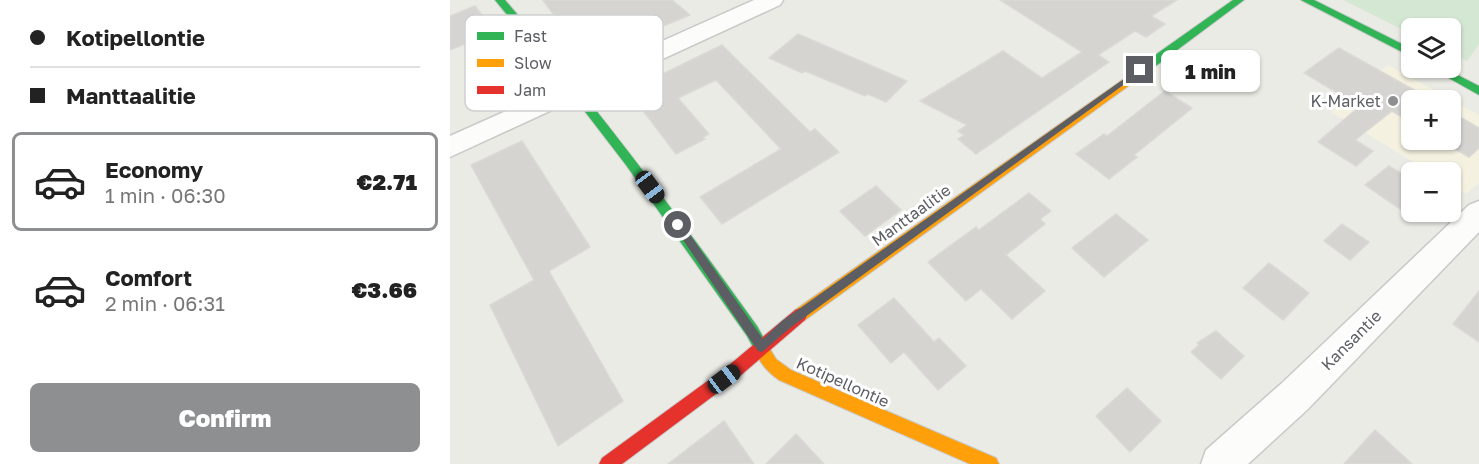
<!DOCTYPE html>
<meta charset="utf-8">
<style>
:root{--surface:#fff;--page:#f2f2f2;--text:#222;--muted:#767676;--line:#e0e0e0;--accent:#8e8f91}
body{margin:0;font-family:"Golos Text",sans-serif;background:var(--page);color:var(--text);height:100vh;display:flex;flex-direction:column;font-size:22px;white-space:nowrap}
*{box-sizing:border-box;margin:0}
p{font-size:20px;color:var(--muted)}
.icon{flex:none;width:33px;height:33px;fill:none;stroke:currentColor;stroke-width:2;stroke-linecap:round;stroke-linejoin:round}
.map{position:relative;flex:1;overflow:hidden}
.details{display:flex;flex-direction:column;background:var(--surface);width:450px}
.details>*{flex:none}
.guide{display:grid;align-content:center;height:132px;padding:0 30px;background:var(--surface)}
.buttons{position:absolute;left:951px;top:18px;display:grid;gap:12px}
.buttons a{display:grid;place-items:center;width:60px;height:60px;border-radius:9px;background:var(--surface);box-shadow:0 2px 4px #0004;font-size:30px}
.end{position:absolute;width:27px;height:27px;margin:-14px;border:8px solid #5c5e63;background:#fff;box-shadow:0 0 0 3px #fff}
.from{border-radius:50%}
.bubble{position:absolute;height:42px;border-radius:9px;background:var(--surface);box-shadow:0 2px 4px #0004;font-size:20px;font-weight:800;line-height:42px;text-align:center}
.car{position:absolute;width:18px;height:36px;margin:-18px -9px;border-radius:8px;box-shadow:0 0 4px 2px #0007;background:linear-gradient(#222 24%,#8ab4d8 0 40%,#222 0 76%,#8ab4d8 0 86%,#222 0)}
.guide b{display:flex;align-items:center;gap:21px;height:57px;font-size:22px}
.guide b+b{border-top:2px solid var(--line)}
.guide i{width:15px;height:15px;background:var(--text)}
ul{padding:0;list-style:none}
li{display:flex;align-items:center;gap:18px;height:99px;margin:0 12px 9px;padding:0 18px;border:3px solid transparent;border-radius:9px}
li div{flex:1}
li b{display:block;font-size:22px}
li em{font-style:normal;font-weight:800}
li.selected{border-color:var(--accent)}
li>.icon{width:54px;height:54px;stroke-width:1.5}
.action{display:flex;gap:12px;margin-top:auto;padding:12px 30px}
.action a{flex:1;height:69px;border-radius:9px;background:var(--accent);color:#fff;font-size:24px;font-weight:800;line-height:69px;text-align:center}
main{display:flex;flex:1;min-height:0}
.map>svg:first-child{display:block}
.commercial{fill:#f4f1e0;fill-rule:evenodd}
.green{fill:#d4e7d3}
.building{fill:#d5d4d1;stroke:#dad9d5;stroke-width:1.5}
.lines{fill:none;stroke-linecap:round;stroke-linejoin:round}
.street-casing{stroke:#c8c9c8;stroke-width:3}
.fast-casing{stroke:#c9c9c9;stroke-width:2}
.slow-casing{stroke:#c9c9c9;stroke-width:2}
.jam-casing{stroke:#c9c9c9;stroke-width:2}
.street{fill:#fcfcfb;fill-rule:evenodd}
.fast{fill:#30b455;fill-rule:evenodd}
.slow{fill:#ff9f0a;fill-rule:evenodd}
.jam{fill:#e5322d;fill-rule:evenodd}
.route{fill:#5c5e63}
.poi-dot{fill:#8e8f91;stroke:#fff;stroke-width:2}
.labels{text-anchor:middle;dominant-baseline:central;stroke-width:6;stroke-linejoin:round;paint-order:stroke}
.poi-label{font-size:16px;fill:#5c5e63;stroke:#fff;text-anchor:end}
.street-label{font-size:16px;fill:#5c5e63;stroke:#fff}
.key{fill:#fff;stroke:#cecfd0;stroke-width:1.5}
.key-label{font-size:16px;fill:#5c5e63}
</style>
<main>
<section class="details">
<div class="guide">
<b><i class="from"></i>Kotipellontie</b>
<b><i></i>Manttaalitie</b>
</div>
<ul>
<li class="selected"><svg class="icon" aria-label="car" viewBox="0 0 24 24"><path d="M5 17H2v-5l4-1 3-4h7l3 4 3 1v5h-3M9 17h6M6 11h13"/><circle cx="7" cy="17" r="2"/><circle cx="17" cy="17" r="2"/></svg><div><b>Economy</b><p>1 min · 06:30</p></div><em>€2.71</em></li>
<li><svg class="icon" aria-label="car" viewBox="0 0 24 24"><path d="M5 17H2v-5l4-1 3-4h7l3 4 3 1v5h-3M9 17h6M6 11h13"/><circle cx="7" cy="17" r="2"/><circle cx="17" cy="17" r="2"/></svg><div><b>Comfort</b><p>2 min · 06:31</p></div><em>€3.66</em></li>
</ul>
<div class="action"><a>Confirm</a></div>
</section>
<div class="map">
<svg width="1029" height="464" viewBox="0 0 1029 464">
<rect width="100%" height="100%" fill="#ebebe6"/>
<!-- commercial -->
<path class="commercial" d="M938,65L1029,115V183L1016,194L1001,185L1000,172H980L881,112ZM962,100H1000V140H962Z"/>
<!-- green -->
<path class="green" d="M893,0H1029V44L1017,61L1001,53L1000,28H962L961,34Z"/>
<!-- building -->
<g class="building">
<path d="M93,0H222L240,15L196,33L194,30L191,32L178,19L124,43Z"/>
<path d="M550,0H727L701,16L715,24L696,37L685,31L648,55L659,62L526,154L508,139L514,135L508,131L517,125L470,101L553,51L592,78L632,52Z"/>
<path d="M25,6L45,32L0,50V16Z"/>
<path d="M348,34L457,81L436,102L418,94L415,96L355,71L352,73L319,58Z"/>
<path d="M272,45L360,132L365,129L389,152L272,224L250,197L331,149L266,80L228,98L259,134L253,137L255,139L226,154L178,91Z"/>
<path d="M889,48L982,100H962V123L942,111L905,140L923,151L906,166L868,142L910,106L854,73Z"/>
<path d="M715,91L742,108L684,155L687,157L659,179L626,154L654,134L657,136Z"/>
<path d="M1000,111L1029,128V148L1019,157L989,140H1000Z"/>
<path d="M72,141L140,247L99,271L173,401L108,446L40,305L84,280L21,165Z"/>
<path d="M939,166L962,180V217L915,185Z"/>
<path d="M426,186L451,210L415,236L390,211Z"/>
<path d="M579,193L601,211L590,219L595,224L556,255L595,291L562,319L531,289L516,301L478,262L526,227L529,230Z"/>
<path d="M666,214L698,240L654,277L622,248Z"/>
<path d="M892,224L919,242L900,260L874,241Z"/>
<path d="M819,263L859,293L833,320L793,288Z"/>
<path d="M1029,291V342L1003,324Z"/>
<path d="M444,298L484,342L489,338L516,366L488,390L454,352L441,363L408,325Z"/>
<path d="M766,331L794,356L771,379L741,352L749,345L747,343Z"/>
<path d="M677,388L711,421L680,452L646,416Z"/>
<path d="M274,421L304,464H218Z"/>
<path d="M925,430L962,464H894Z"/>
<path d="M346,434L374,464H316Z"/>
</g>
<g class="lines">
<!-- street casing -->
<g class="street-casing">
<g id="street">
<path d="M304,0H333L330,5L0,157V136Z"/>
<path d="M1029,201V232L858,409L798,464H751L756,450L832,383L1019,205Z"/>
</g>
</g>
<!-- fast casing -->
<g class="fast-casing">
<g id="fast">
<path d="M45,0H55C145,104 227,214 307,326L321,351L318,356L313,358L308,356L297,336L176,165L113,83Z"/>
<path d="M783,0H794L699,71H691V65Z"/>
<path d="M851,0H864L962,49V57Z"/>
<path d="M981,68H994L1029,86V95Z"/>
</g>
</g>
<!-- slow casing -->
<g class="slow-casing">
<g id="slow">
<path d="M695,64L700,68L699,71L355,320L350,322L345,320L343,315L345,310Z"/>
<path d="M313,344L318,346L326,359L341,370L546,458L549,464H520L329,380C318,372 311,365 305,351L308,346Z"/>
</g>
</g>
<!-- jam casing -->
<g class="jam-casing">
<path id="jam" d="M350,308L355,310L357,315L355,320L290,376L172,464H149L152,458L278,366L345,310Z"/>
</g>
<!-- street -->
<use href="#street" class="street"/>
<!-- fast -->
<use href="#fast" class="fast"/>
<!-- slow -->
<use href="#slow" class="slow"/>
<!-- jam -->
<use href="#jam" class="jam"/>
</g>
<!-- route -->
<path class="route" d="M688,69L694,70L340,328L312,352L308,351L223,225L224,222H231L313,339L332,321Z"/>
<!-- markers -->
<circle class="poi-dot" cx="943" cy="101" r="6"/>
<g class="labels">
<!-- poi labels -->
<g class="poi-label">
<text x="931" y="101">K-Market</text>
</g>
<!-- street labels -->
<g class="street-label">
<text transform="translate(461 215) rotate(-36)">Manttaalitie</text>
<text transform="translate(901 340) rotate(-45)">Kansantie</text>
<text transform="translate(393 382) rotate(24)">Kotipellontie</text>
</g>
</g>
<!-- legend -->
<rect x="15" y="15" width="198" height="96" rx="9" class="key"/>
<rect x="27" y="32" width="27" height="8" fill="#30b455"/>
<rect x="27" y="59" width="27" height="8" fill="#ff9f0a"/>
<rect x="27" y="86" width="27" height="8" fill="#e5322d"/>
<g class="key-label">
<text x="64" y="42">Fast</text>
<text x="64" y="69">Slow</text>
<text x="64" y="96">Jam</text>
</g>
</svg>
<div class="buttons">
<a><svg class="icon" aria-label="layers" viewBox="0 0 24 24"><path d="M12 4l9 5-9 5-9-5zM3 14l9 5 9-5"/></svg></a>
<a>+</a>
<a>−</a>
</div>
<i class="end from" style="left:228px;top:225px"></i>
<i class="end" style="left:690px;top:70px"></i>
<div class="bubble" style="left:711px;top:50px;width:99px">1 min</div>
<i class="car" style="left:200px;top:187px;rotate:143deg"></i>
<i class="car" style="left:274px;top:379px;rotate:53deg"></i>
</div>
</main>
